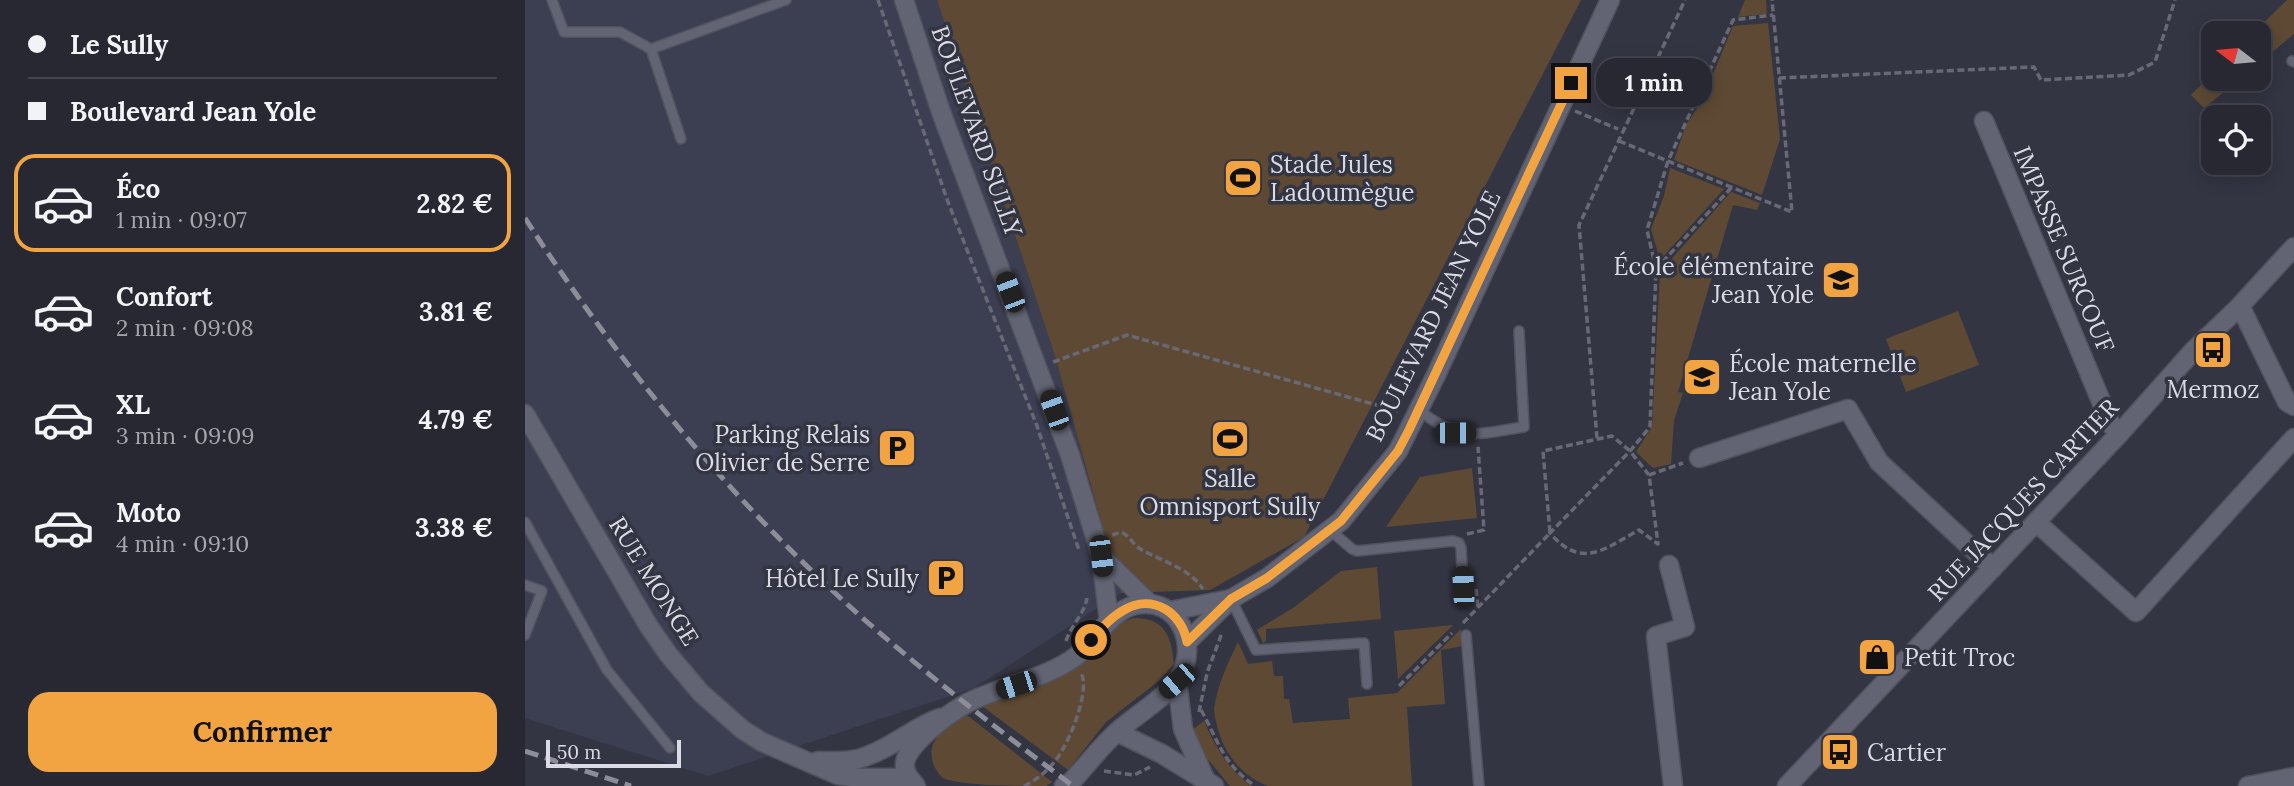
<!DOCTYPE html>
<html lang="fr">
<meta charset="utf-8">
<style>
:root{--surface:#272832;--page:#33343e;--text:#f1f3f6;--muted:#a4a6ac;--line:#43444d;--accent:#f3a442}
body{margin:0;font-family:Lora,serif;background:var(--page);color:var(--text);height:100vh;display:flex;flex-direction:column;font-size:26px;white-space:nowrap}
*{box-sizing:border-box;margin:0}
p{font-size:23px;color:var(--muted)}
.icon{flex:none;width:38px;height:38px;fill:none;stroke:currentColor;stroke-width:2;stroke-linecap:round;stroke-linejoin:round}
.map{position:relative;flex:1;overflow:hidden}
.side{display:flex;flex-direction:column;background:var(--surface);width:525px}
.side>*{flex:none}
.guide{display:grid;align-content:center;height:154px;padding:0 28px;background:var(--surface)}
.needle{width:46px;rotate:286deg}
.controls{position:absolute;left:1676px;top:21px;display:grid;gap:14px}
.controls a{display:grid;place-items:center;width:70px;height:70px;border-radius:14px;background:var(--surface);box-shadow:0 4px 18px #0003,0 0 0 2px var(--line);font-size:35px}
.scale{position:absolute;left:21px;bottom:18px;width:135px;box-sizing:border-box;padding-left:7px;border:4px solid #dadbe4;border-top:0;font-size:19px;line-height:24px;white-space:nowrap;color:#dadbe4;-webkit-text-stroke:5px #343543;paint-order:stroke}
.end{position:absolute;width:32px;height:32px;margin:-16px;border:9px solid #f3a442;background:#111;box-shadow:0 0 0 4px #111}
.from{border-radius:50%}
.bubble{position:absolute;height:49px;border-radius:21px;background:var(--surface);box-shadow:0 4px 18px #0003,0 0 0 2px var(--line);font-size:23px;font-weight:800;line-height:49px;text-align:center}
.car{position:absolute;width:21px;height:42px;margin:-21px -10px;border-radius:9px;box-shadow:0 0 5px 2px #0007;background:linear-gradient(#222 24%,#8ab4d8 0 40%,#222 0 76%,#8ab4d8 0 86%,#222 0)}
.guide b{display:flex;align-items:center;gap:24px;height:66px;font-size:26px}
.guide b+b{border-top:2px solid var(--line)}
.guide i{width:18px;height:18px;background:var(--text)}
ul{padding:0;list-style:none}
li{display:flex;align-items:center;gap:21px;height:98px;margin:0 14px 10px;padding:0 14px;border:4px solid transparent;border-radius:21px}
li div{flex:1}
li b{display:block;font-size:26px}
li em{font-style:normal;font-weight:800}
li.current{border-color:var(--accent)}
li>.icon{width:63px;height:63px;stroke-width:1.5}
.primary-button{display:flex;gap:14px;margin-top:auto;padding:14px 28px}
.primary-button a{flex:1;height:80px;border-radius:21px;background:var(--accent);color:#111;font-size:28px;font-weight:800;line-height:80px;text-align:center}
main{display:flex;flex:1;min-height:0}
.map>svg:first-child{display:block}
.built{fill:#3c3e52}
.green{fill:#5e4a34}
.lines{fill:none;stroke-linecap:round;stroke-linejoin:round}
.service-casing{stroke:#51525d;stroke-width:12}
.minor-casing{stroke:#51525d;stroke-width:21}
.tertiary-casing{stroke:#51525d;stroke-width:21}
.secondary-casing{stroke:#51525d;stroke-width:21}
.path{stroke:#686975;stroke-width:3.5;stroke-dasharray:7 3.5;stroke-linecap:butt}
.service{stroke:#626473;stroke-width:9}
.minor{stroke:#626473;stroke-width:18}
.tertiary{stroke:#626473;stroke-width:18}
.secondary{stroke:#626473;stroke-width:18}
.rail{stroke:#8c8d98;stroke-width:5;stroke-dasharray:14 7;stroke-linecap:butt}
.route{stroke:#f3a442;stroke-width:9}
.labels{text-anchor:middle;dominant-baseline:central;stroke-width:7;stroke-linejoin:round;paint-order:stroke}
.street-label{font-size:24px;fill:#dadbe4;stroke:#343543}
.poi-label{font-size:24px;fill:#dadbe4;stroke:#343543;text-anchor:start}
</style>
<main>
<section class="side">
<div class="guide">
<b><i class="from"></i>Le Sully</b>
<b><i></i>Boulevard Jean Yole</b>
</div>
<ul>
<li class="current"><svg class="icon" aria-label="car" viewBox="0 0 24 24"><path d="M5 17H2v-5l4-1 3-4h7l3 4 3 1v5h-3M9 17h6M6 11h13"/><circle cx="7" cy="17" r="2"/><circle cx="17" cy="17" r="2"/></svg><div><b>Éco</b><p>1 min · 09:07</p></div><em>2.82 €</em></li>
<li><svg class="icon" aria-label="car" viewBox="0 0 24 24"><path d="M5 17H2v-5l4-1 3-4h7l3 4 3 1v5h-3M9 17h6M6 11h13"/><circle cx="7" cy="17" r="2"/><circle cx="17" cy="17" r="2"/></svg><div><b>Confort</b><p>2 min · 09:08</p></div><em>3.81 €</em></li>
<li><svg class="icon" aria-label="car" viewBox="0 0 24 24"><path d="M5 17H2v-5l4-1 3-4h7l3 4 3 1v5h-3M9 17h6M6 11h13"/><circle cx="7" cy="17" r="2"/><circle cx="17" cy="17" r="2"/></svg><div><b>XL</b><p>3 min · 09:09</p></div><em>4.79 €</em></li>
<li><svg class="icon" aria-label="car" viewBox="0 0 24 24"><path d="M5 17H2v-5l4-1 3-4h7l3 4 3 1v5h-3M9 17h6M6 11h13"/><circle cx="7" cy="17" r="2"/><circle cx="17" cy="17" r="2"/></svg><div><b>Moto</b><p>4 min · 09:10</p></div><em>3.38 €</em></li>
</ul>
<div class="primary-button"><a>Confirmer</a></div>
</section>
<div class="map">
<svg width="1769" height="786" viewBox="0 0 1769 786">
<rect width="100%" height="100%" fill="#343543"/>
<!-- built -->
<path class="built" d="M0,0H412L530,356L596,593L449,688L183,776L0,718Z"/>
<!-- green -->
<g class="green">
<path d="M412,0H1056L779,537L685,590L596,593L530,356Z"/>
<path d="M1220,0H1241L1242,14L1213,17Z"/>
<path d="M1762,0H1769V34L1734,63V33H1728Z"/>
<path d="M1243,23L1255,139L1237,195L1149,160L1161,125L1177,101L1208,26Z"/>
<path d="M1689,72V79H1715L1679,108L1666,95Z"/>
<path d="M1145,168L1199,189L1135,260L1126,229L1139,196Z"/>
<path d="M1206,192L1235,203L1232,210L1208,205L1153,392L1158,393L1149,420L1146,464L1128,468L1111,452L1127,427L1135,272Z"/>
<path d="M1433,311L1454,365L1381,392L1361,339Z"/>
<path d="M947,468L952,518L861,527L895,477Z"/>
<path d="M852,567L856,619L741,629V641L738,643L732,630L768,608L816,571Z"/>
<path d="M608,618C640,618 646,635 649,664L635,680L581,722L543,770L453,703L568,651L596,623Z"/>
<path d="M928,625L873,679L869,631Z"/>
<path d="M936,629L938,646L916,650L920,704L882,707L887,786H743C716,776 699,753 692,726C691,720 689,715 689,709C692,686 703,663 713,642L723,664L747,661L749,676H758L759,699H764L768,723L825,719L823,698L872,693Z"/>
<path d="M442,715L527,782L521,786C498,786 434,786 418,778C413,774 408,765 407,759C403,736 425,725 442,715Z"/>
<path d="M679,721C690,746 703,769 726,786H705L677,752L667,730Z"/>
</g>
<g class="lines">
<!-- service casing -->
<g class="service-casing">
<g id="service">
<path d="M27,0L39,32H95L126,49L261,0"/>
<path d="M126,49L156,139"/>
<path d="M1767,61L1769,62"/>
<path d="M894,410C935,443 950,434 999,427L994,331"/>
<path d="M0,522L82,670L145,748"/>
<path d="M805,530L827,549L832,551L928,541L934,543L936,548L938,587"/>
<path d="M0,585L17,591L0,635"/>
<path d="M706,599L731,650L839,643L842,684"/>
<path d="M941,635L954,786"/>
</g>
</g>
<!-- minor casing -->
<g class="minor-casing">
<g id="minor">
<path d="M1459,121L1586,425L1595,433"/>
<path d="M1713,308L1718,312L1762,402L1769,406"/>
<path d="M1174,458L1323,409L1354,462L1468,568"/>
<path d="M1511,522L1611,612L1769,438"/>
<path d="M1144,565L1160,627L1131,636L1148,786"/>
<path d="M1723,786L1769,777"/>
</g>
</g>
<!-- tertiary casing -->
<g class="tertiary-casing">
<g id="tertiary">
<path d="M0,414L123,625L143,654L176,693L218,730L237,742L313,775L336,778H384"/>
<path d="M652,681L658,729L680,779"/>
<path d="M592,732L637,754L689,786"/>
<path d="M293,761C310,761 326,763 342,756C368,747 389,727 415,718"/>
<path d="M1262,786L1595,433L1669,350L1713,308L1769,247"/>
</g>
</g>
<!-- secondary casing -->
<g class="secondary-casing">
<g id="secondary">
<path d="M379,0L416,112L545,455L576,556L584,621"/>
<path d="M576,556L624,603"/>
<path d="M645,611L706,599"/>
<path d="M662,642L706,599L742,578L816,521L873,451L911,375L1085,0"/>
<path d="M391,786C385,779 379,773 380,763C382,742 434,705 453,698C484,685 518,678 546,660C570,645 581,613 610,605C653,595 676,646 653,679C640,698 611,715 593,731C576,746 562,765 546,782L539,786"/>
</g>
</g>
<!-- path -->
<g class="path">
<path d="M353,0L423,202L512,426L554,550"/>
<path d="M1254,78L1509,67L1516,80L1604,75L1630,62L1650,0"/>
<path d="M1050,111L1093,129"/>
<path d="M1094,141L1267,212L1247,0"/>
<path d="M1131,269L1122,230L1143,161L1208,20L1248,15"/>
<path d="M528,362L602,335L873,411"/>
<path d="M1072,438L1054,225L1160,0"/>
<path d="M1124,475L1158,463"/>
<path d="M942,534L959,530L953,447"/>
<path d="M587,535L596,532C605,536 608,545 617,550C637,561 664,568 678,589"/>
<path d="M951,589L953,608"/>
<path d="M938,623L1025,533L1018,451L1087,436L1105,451L1124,475L1133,544L1114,530C1079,549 1057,570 1025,533L1105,451L1125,427L1131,269L1207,187"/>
<path d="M541,641C546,625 559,615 562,598"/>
<path d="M874,686L927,633"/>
<path d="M676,710C694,742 697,763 730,786"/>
<path d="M674,712L682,673L697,633"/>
<path d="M579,771L609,775L625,767"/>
<path d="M499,786C513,779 524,770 533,757C544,742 566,690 556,673"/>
</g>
<!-- service -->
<use href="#service" class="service"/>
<!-- minor -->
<use href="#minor" class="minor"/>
<!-- tertiary -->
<use href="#tertiary" class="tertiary"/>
<!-- secondary -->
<use href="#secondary" class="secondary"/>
<!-- rail -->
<g class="rail">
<path d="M0,218C93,363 205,499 333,614C402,675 475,731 548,786"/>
<path d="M0,751L106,786"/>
</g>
</g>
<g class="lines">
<!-- route -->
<path class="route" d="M566,640C576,629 586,617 599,610C628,593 657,613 662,642L706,599L742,578L816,521L873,451L884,430L1046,83"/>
</g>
<!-- icons -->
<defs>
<g id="stadium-square" transform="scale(2.0125)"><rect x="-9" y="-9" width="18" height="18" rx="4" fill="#f3a442" stroke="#343543"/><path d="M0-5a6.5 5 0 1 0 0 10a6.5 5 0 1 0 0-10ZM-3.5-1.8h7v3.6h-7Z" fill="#111"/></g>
<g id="school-square" transform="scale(2.0125)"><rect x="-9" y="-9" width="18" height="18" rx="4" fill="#f3a442" stroke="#343543"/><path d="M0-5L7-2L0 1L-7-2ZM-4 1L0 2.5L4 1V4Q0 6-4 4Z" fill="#111"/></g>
<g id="bus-square" transform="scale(2.0125)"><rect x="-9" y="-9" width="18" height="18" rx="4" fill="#f3a442" stroke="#343543"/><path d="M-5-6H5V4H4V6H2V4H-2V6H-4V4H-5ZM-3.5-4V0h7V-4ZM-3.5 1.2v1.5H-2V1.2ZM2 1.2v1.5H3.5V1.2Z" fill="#111"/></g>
<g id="parking-square" transform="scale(2.0125)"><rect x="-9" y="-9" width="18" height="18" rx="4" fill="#f3a442" stroke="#343543"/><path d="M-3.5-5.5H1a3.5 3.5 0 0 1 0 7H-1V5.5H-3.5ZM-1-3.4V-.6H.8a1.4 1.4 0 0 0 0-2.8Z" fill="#111"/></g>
<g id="shop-square" transform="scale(2.0125)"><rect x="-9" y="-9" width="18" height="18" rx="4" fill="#f3a442" stroke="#343543"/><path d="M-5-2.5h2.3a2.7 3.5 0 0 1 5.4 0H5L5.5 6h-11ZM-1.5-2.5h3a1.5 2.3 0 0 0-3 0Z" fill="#111"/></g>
</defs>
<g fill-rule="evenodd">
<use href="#stadium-square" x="718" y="178"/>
<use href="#school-square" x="1316" y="280"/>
<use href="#bus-square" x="1688" y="350"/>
<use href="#school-square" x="1177" y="377"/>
<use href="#stadium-square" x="705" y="439"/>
<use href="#parking-square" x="372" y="448"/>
<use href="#parking-square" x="421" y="578"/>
<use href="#shop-square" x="1352" y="657"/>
<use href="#bus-square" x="1315" y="752"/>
</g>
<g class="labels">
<!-- street labels -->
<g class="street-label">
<text transform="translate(452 131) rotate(70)">BOULEVARD SULLY</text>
<text transform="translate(1539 249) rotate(67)">IMPASSE SURCOUF</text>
<text transform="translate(908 316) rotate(-64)">BOULEVARD JEAN YOLE</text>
<text transform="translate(1498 500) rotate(-47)">RUE JACQUES CARTIER</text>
<text transform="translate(129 581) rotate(58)">RUE MONGE</text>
</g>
<!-- poi labels -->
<g class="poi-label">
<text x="745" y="164">Stade Jules<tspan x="745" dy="28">Ladoumègue</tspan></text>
<text x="1289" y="266" text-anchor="end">École élémentaire<tspan x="1289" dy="28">Jean Yole</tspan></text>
<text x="1204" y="363">École maternelle<tspan x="1204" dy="28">Jean Yole</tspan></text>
<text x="1688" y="389" text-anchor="middle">Mermoz</text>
<text x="345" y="434" text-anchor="end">Parking Relais<tspan x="345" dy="28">Olivier de Serre</tspan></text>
<text x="705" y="478" text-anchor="middle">Salle<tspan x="705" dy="28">Omnisport Sully</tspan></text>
<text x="394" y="578" text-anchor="end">Hôtel Le Sully</text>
<text x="1379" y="657">Petit Troc</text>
<text x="1342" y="752">Cartier</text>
</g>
</g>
</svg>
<div class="controls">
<a><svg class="needle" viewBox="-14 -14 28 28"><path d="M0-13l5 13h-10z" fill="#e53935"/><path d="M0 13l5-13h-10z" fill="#a4a6ac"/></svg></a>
<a><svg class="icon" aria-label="locate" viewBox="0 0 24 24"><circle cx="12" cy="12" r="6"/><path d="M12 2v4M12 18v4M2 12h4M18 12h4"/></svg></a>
</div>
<div class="scale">50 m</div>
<i class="end from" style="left:566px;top:640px"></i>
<i class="end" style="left:1046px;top:83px"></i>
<div class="bubble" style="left:1071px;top:58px;width:116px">1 min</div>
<i class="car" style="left:485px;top:292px;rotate:339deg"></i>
<i class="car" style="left:529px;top:410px;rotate:340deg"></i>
<i class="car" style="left:930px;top:433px;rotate:90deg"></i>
<i class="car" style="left:576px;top:556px;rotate:173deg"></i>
<i class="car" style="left:938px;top:587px;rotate:357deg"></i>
<i class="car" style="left:652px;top:681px;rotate:229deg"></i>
<i class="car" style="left:491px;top:685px;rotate:252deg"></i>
</div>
</main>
